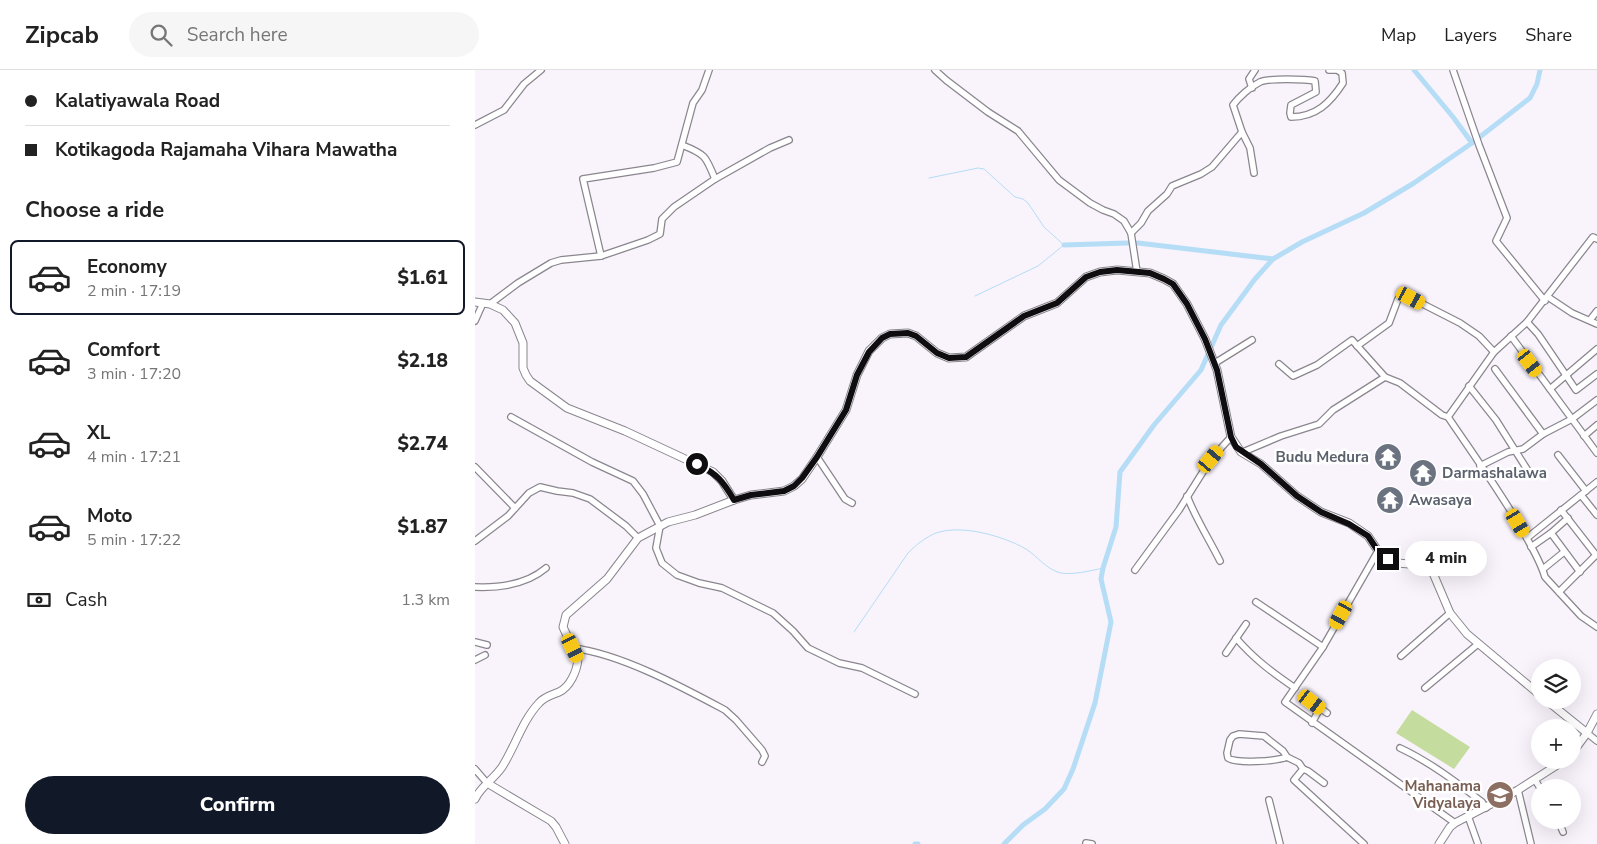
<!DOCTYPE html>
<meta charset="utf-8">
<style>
:root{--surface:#fff;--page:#f6f6f6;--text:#222;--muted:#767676;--line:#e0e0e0;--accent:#111827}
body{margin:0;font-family:"Nunito Sans",sans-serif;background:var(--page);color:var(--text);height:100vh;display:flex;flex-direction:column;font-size:19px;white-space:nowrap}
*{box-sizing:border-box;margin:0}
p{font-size:16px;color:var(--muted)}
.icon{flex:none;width:28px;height:28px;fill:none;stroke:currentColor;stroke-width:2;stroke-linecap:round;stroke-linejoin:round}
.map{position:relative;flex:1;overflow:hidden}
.side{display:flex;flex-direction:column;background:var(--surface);width:475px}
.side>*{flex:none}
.hud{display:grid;align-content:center;height:110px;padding:0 25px;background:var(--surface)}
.buttons{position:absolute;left:1056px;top:589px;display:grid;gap:10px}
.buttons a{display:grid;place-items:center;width:50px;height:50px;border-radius:50%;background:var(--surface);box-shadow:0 5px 20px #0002;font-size:25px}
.end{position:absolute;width:22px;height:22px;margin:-11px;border:6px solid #0f0d10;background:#fff;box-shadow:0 0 0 2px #fff}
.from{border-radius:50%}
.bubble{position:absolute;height:35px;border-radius:18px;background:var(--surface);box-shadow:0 5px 20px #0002;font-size:16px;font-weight:800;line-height:35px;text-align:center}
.car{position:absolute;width:15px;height:30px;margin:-15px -8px;border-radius:6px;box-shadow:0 0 4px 1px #0007;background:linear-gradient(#f5c518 24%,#345 0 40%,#f5c518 0 76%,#345 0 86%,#f5c518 0)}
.hud b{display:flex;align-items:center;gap:18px;height:48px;font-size:19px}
.hud b+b{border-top:1px solid var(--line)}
.hud i{width:12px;height:12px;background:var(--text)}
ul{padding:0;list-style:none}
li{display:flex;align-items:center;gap:15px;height:75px;margin:0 10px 8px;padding:0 15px;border:2px solid transparent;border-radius:8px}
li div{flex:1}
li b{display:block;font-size:19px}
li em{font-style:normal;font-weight:800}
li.active{border-color:var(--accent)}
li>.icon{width:45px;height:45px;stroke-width:1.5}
h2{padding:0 25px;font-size:22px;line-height:60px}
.pay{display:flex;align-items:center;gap:12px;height:55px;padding:0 25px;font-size:19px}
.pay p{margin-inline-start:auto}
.action{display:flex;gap:10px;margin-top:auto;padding:10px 25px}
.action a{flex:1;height:58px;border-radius:30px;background:var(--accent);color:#fff;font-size:20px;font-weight:800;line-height:58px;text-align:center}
header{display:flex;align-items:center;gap:30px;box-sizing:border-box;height:70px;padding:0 25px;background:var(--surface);border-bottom:1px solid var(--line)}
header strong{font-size:24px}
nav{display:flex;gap:28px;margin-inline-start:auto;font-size:18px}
.search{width:350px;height:45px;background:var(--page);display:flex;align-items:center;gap:12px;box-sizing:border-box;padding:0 18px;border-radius:28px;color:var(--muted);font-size:19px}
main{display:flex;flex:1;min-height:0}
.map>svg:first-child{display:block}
.green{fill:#c4dc9d}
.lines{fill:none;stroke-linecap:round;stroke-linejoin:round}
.stream{stroke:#b5ddf6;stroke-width:1}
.canal{stroke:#b5ddf6;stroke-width:5}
.minor-casing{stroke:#8b868e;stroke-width:8}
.tertiary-casing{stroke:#8b868e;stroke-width:9}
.minor{stroke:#fff;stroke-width:5.5}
.tertiary{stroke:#fff;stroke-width:7}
.route{stroke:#0f0d10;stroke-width:6}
.labels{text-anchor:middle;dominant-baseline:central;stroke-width:5;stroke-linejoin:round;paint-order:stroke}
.worship-label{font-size:15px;font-weight:bold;fill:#5b616d;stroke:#fff;text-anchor:start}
.education-label{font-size:15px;font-weight:bold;fill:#785e54;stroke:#fff;text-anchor:end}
</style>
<header>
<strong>Zipcab</strong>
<div class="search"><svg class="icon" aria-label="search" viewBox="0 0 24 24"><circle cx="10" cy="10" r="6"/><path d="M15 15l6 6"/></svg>Search here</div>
<nav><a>Map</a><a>Layers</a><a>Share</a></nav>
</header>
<main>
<section class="side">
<div class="hud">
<b><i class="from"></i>Kalatiyawala Road</b>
<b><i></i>Kotikagoda Rajamaha Vihara Mawatha</b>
</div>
<h2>Choose a ride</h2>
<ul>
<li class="active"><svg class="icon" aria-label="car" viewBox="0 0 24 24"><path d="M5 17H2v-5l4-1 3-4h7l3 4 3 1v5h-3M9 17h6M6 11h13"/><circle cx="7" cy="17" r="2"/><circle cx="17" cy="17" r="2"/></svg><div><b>Economy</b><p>2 min · 17:19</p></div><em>$1.61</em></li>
<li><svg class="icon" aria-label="car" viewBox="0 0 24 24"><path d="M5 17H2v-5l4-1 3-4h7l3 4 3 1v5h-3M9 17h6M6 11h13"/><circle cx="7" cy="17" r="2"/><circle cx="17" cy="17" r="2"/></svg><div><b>Comfort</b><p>3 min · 17:20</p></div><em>$2.18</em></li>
<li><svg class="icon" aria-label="car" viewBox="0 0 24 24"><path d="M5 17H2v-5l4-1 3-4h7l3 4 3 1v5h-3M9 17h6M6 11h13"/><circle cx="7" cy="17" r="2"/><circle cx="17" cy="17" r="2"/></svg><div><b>XL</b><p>4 min · 17:21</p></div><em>$2.74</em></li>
<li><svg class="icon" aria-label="car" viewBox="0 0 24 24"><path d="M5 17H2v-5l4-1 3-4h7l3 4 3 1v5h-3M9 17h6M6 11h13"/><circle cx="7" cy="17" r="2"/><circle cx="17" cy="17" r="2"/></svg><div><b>Moto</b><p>5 min · 17:22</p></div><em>$1.87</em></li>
</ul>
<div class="pay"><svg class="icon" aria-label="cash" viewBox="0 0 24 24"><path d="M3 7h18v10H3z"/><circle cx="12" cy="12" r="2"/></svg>Cash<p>1.3 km</p></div>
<div class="action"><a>Confirm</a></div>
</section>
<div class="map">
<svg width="1122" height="774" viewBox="0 0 1122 774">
<rect width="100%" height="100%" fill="#f9f3fc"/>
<!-- green -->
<path class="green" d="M937,640L995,677L979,699L921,663Z"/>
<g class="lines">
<!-- stream -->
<g class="stream">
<path d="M454,108L503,98L509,99L540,127L548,129L553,133L569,157L589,175L563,196L500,226"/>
<path d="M379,562L433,483C441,475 451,467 461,463C487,454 528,466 551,479C562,486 572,500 586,503C598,505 615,501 628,498"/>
</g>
<!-- canal -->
<g class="canal">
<path d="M939,0L978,47L997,73"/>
<path d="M663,173L798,189"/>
<path d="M589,175L652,173"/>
<path d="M440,774H443"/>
<path d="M529,774L548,755L570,739L589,719L598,699L620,633L636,552L626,509L628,498L641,457L645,402L679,355L726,300L746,255L780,209L798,189L827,172L889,143L939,113L997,73L1055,28L1062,14L1065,0"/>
</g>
<!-- minor casing -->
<g class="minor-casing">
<g id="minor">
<path d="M460,0L471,10L513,42L543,61L584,110L615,133L628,140L639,144L649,151L656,163L662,202"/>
<path d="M978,0L1004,75L1032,148L1021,171L1070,231"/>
<path d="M777,18L774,9L780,0"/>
<path d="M0,55L29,40L49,14L66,0"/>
<path d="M767,62L775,78L779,103"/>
<path d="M207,75C230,84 231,86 240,109"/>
<path d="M656,163L666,153L673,141L692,124L697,116L726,104L737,97L767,62L758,35C764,27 775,17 785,12C793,8 831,9 840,11L841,22L816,35L815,43L816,47C841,47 855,33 868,13L867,3L862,0H854"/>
<path d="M1122,169L1118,167L1052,252L1019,282L973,347C998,384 1024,420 1046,458C1055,474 1065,490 1070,507L1106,546L1122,557"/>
<path d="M126,186L108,109L179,98L202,92L218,33L227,20L234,0"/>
<path d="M1073,227L1097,243L1122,254"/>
<path d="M15,234L43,213L76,193L86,190L126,186L173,170L185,164L187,149L199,137L240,109L295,78L314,70"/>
<path d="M1115,250L1122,241"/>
<path d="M0,251L8,233"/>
<path d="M1052,252L1063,264L1101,320L1122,304"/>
<path d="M1036,266L1122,383"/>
<path d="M882,276L914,253L923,229L929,227L936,228L985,253L1004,266L1019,282"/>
<path d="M740,293L777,270"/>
<path d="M804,294L818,306L842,295L877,270L910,307"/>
<path d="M1020,299L1068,364"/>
<path d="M994,316L1021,350L1055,404"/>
<path d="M1075,319L1122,279"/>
<path d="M36,347L117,392L158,411L168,424L185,456L181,478L187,493L202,505L224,513L247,518L298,543L318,561L333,578L364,593L387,598L440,624"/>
<path d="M1109,366L1122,355"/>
<path d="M768,382L806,366L844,354L858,340L910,307L925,313L967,345L973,347"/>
<path d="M1083,385L1111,421"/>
<path d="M342,387L370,429L377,433"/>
<path d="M1005,396L1033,382L1048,379L1068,364L1097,349L1122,330"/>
<path d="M0,397L40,438"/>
<path d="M1106,425L1122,445"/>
<path d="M712,426C721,449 734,469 745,491"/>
<path d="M1076,463L1105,502"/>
<path d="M1052,468L1122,412"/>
<path d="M0,471L33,446L54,423L65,417L82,421L98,423L115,429L151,456L163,468"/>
<path d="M1056,477L1076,463L1093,448"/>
<path d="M903,481L848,577L810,632L980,753"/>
<path d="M1068,499L1089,482"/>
<path d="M660,500L704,440L736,389L756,367"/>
<path d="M0,517C25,518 51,515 71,498"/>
<path d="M1084,522L1121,485L1086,440"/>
<path d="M781,532L848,577"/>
<path d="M761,568C779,589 798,603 820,618"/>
<path d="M0,572L12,575"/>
<path d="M98,578C146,584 207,617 250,640L261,650L287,680L290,686L287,692"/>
<path d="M751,583L771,554"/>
<path d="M926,586L975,543"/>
<path d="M0,590L10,585"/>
<path d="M950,618L1003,574"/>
<path d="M837,632L852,643"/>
<path d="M837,653L845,638"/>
<path d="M1112,663L1122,671"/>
<path d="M925,678C955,692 981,712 1007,732L1011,738"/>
<path d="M812,687C802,691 762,694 753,688L752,683L755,670L758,666L764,664L789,666L808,681L812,687L824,693L828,699L819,710L889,774"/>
<path d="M0,699L12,713"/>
<path d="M828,699L833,701L849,713"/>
<path d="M1060,710L1065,718"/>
<path d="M1043,720L1056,774"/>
<path d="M794,730L805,774"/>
<path d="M993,746L1003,774"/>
<path d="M1083,750L1088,762"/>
<path d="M611,773L617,774"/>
</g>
</g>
<!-- tertiary casing -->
<g class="tertiary-casing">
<g id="tertiary">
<path d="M0,232L15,234L28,240L40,253L48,273V298L51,305L55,311L92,338L150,361L238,402L247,411L259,430"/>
<path d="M1071,630L1112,663"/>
<path d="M1098,682L1112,663L1122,644"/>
<path d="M12,713L76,751L81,757L90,774"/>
<path d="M0,729C6,716 19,709 27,697C40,677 47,651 64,633C69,627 77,625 84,622C95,617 102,601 103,589L88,557L91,545L132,509L163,468L193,452L220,445L259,430L276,425L309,421L319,416L327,409L342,387L371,340L382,305L394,281L407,268L415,264L433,263L441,266L462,283L474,288L491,287L549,246L582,233L611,207L625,202L642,200L675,203L689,209L698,214L712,234L730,269L742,300L756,367L766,382L786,394L822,426L846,442L874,453L893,466L903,481L913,489L923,493L955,496L975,543L992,564L1065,625"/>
<path d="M964,774L975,757L980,753L1043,720L1090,690"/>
</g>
</g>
<!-- minor -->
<use href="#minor" class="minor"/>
<!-- tertiary -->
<use href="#tertiary" class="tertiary"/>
</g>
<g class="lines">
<!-- route -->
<path class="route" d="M222,394C242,404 248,411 259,430L276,425L309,421L319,416L327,408L342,387L371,340L382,305L394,282L407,268L415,264L433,263L441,266L462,283L474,288L491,287L549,246L582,233L611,207L625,202L642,200L675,203L689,209L698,214L712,234L730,269L742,300L756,367L761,377L786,394L822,426L846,442L874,454L893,466L903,481L913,489"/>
</g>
<!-- icons -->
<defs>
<g id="temple-disc" transform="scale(1.4375)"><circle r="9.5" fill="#6b7280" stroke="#fff"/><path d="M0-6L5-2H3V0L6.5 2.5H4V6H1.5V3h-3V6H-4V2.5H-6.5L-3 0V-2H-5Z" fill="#fff"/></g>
<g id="school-disc" transform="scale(1.4375)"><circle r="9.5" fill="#8d6e63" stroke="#fff"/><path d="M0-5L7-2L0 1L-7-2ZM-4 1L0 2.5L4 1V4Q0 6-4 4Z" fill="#fff"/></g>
</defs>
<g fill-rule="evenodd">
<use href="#temple-disc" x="913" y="387"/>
<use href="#temple-disc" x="948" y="403"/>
<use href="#temple-disc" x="915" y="430"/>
<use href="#school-disc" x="1025" y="725"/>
</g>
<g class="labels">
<!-- worship labels -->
<g class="worship-label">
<text x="894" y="387" text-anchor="end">Budu Medura</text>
<text x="967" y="403">Darmashalawa</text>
<text x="934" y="430">Awasaya</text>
</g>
<!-- education labels -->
<g class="education-label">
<text x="1006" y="716">Mahanama<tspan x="1006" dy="17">Vidyalaya</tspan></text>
</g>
</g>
</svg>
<div class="buttons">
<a><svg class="icon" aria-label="layers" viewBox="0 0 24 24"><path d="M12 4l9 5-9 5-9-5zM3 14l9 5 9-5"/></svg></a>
<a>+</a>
<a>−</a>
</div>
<i class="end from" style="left:222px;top:394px"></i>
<i class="end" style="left:913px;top:489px"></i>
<div class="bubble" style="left:930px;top:471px;width:82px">4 min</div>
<i class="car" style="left:936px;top:228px;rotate:118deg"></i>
<i class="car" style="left:1055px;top:293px;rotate:143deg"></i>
<i class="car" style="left:736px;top:389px;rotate:40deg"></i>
<i class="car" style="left:1043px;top:453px;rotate:149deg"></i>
<i class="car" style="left:866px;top:545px;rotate:209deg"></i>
<i class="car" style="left:98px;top:578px;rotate:154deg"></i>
<i class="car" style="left:837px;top:632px;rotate:127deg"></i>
</div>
</main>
